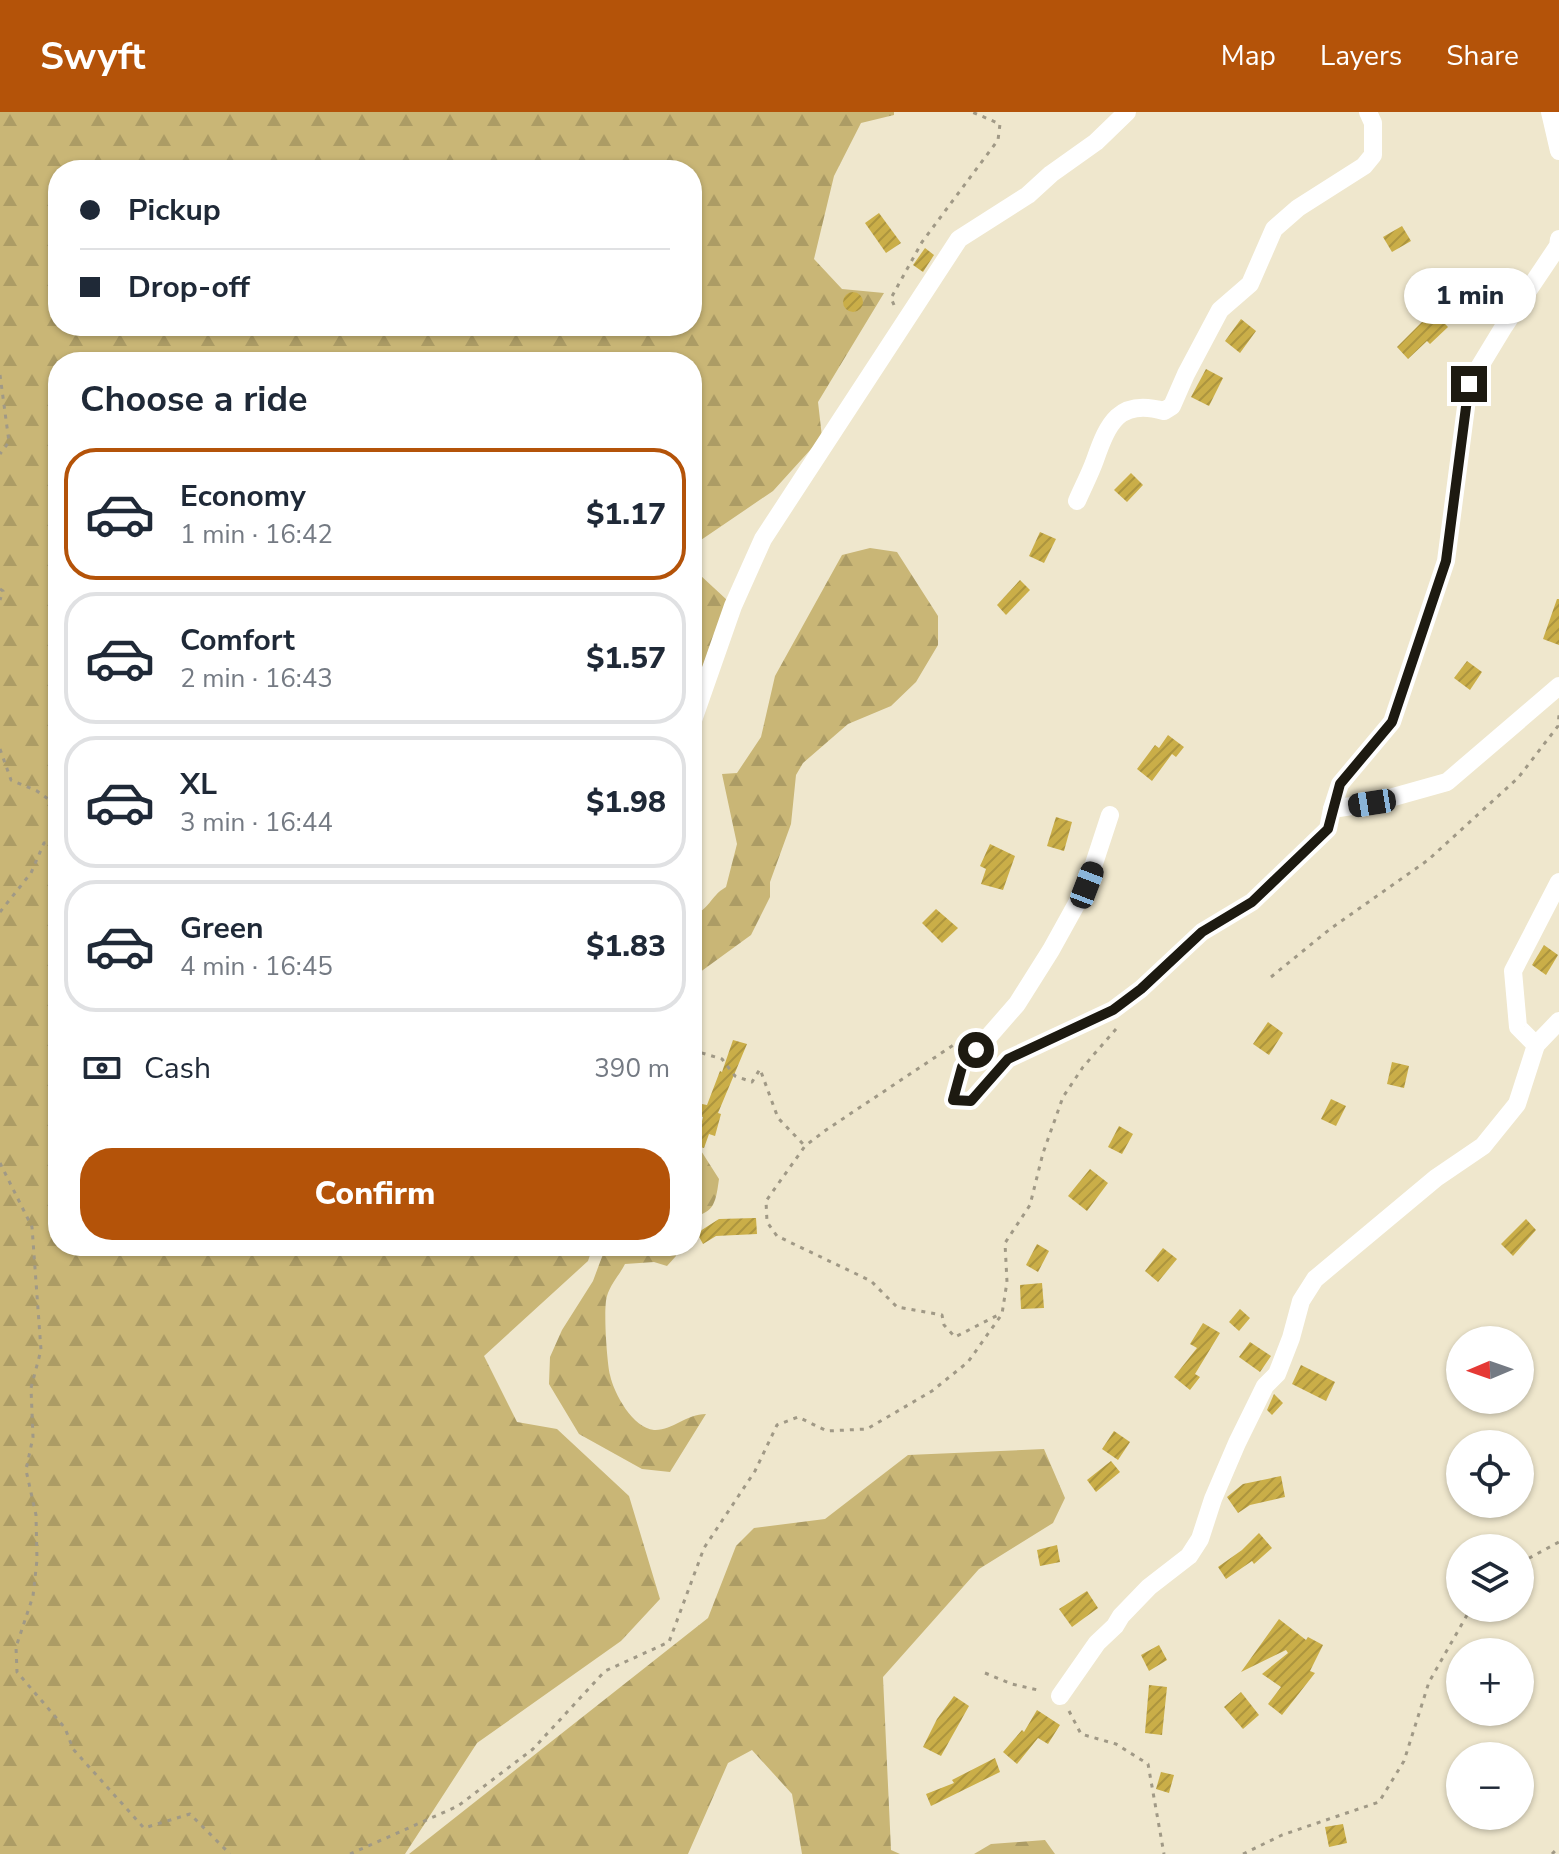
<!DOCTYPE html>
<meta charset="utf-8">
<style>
:root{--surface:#fff;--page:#f6f6f7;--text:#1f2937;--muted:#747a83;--line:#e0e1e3;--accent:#b45309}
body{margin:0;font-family:"Nunito Sans",sans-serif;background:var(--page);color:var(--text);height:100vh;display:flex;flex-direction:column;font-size:30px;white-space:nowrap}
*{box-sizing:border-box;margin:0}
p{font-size:26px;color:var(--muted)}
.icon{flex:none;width:44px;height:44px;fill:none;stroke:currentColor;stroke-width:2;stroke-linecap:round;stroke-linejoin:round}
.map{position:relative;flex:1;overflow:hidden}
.drawer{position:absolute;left:48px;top:240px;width:654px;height:904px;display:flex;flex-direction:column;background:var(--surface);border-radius:32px;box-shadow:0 2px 6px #0004}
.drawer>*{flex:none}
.hud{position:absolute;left:48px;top:48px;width:654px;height:176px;border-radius:32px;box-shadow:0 2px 6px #0004;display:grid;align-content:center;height:176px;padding:0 32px;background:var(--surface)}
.needle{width:52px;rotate:268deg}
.buttons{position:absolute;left:1446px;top:1214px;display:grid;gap:16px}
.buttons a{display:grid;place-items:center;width:88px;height:88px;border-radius:50%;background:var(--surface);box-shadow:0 2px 6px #0004;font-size:40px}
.end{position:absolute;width:36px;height:36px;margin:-18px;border:10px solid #1d1a11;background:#fff;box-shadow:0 0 0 4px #fff}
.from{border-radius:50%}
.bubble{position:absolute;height:56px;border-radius:28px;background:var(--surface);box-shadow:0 2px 6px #0004;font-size:26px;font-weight:800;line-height:56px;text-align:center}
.car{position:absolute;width:24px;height:48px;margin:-24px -12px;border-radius:10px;box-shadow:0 0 6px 2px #0007;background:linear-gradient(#222 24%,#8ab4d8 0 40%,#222 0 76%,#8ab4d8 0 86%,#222 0)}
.hud b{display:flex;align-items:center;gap:28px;height:76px;font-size:30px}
.hud b+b{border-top:2px solid var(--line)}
.hud i{width:20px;height:20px;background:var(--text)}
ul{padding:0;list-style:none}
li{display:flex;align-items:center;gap:24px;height:132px;margin:0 16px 12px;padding:0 16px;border:4px solid var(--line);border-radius:32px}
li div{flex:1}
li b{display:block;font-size:30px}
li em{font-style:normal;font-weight:800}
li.current{border-color:var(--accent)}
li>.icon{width:72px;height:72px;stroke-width:1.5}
h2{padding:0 32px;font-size:36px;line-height:96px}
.pay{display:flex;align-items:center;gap:20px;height:88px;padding:0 32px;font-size:30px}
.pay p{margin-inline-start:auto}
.primary-button{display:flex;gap:16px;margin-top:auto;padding:16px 32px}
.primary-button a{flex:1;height:92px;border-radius:32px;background:var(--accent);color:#fff;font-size:32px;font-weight:800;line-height:92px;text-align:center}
header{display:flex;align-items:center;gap:48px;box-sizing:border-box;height:112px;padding:0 40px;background:var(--accent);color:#fff}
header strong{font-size:38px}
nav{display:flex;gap:44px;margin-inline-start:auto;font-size:28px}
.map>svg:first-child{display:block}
.forest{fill:url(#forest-firs);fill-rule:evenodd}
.building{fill:url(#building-hatch)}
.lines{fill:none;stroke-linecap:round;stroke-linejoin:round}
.path{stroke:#a09986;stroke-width:3;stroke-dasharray:4 6;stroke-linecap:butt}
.street{stroke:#fff;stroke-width:18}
.route{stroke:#1d1a11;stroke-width:10}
</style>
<header>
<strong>Swyft</strong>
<nav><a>Map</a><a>Layers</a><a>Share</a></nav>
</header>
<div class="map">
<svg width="1559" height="1742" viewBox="0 0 1559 1742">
<defs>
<pattern id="forest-firs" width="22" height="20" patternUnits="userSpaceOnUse" patternTransform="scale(2)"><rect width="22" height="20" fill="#c9b676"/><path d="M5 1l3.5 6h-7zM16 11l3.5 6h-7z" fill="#ac9c65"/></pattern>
<pattern id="building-hatch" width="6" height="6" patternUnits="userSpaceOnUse" patternTransform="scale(2)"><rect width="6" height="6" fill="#caae48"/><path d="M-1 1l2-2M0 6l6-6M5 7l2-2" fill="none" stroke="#ad953e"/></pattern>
</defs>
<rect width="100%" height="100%" fill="#efe7cd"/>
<!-- forest -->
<g class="forest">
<path d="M0,0H894V3L861,11L834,64L814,147L842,177L884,181L818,290L822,325L773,379L698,430L700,463L727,488L692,584V250H58V1134H593L588,1149L484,1244L517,1310L557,1317L629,1384L660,1487L621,1529L477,1631L405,1742H0ZM58,58H692V214H58Z"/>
<path d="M870,436L897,440L938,504V533L916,570L891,594L848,612L803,651L796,663L791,712L770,770V785L751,823L692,866V803C710,798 709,785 726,775L737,732L722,662L737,661L761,625L775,564L842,443Z"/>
<path d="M692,1031L698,1034L719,1067C716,1088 715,1102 692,1104Z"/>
<path d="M606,1134H677L676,1144L667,1154L654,1150L625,1152C620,1162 610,1173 607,1184C603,1196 607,1250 610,1263C614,1282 633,1316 654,1318C672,1319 686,1302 706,1302L670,1360L642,1357L579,1322L549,1272L550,1245L562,1218L593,1169Z"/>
<path d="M1044,1337L1065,1386L1053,1411L979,1457L883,1565L891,1738L900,1742H802L792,1682L752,1638L728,1651L688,1742H409L708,1506L736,1434L754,1416L825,1407L908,1343Z"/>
<path d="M1045,1728L1055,1742H974L991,1732Z"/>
</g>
<!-- building -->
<g class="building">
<path d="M879,101L901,131L886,141L865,111Z"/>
<path d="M1402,114L1411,129L1392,140L1383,125Z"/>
<path d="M925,136L934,143L923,160L913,153Z"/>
<circle cx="853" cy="190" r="10"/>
<path d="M1433,199L1448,215L1430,232L1427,229L1408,247L1397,235Z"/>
<path d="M1241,207L1256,219L1240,241L1225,229Z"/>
<path d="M1206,257L1223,266L1209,294L1191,285Z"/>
<path d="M1131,361L1143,373L1127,390L1114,378Z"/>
<path d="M1040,420L1056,427L1044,451L1029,444Z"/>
<path d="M1020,468L1030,478L1006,503L997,493Z"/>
<path d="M1557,487H1559V533L1543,527Z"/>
<path d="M1467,549L1482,560L1470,578L1454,566Z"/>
<path d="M1168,623L1184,635L1176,645L1172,642L1152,669L1137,657L1155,633L1159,636Z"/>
<path d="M1056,705L1072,710L1064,739L1047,734Z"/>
<path d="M990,732L1015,744L1003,778L981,772L986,757L980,754Z"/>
<path d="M936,797L958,816L942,831L922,811Z"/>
<path d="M1544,833L1558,843L1546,863L1532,853Z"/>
<path d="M1268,910L1283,921L1269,943L1253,932Z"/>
<path d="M733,928L747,932L718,1001L721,1002L715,1024L709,1022L704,1036L696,1034L703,1005L692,1003V990L707,993L720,959L722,960Z"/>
<path d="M1392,950L1409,954L1404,976L1387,972Z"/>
<path d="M1331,987L1346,994L1336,1014L1321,1007Z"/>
<path d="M1119,1014L1133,1022L1122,1042L1108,1035Z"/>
<path d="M1090,1057L1108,1071L1087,1099L1068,1084Z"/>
<path d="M756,1106L757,1122L716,1124L703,1132L697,1121L719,1107Z"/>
<path d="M1526,1107L1536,1118L1513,1144L1501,1132Z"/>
<path d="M1037,1132L1049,1139L1038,1160L1026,1153Z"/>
<path d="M1163,1136L1177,1147L1158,1170L1145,1159Z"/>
<path d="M1042,1171L1044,1196L1021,1197L1020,1173Z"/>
<path d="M1240,1197L1250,1206L1239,1219L1229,1210Z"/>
<path d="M1203,1211L1220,1221L1195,1262L1200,1265L1190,1278L1174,1265L1197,1236L1190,1232Z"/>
<path d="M1250,1230L1271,1244L1260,1260L1239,1245Z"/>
<path d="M1301,1253L1335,1270L1326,1289L1292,1272Z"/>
<path d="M1274,1282L1283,1291L1272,1303L1267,1298Z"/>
<path d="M1114,1319L1130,1330L1118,1348L1102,1337Z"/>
<path d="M1111,1349L1120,1360L1096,1380L1087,1368Z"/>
<path d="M1281,1364L1285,1385L1250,1393L1238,1401L1227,1385L1243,1372Z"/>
<path d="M1259,1421L1272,1436L1254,1452L1252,1449L1226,1467L1218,1455L1242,1438Z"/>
<path d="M1057,1433L1060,1450L1040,1454L1037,1438Z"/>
<path d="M1087,1479L1098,1496L1072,1515L1059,1497Z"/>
<path d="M1279,1507L1306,1528L1308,1525L1323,1533L1310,1559L1315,1561L1282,1603L1268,1592L1281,1575L1262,1562L1288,1541L1286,1538L1241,1560Z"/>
<path d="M1159,1533L1167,1548L1149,1559L1141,1543Z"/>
<path d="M1149,1573L1167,1575L1162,1623L1145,1621Z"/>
<path d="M1241,1580L1259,1603L1243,1617L1224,1595Z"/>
<path d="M954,1584L969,1594L941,1644L923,1635L937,1607Z"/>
<path d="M1037,1598L1060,1613L1048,1632L1038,1626L1017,1652L1003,1640L1022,1618L1024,1620Z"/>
<path d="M995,1646L1000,1660L931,1694L926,1682L954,1671L952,1668Z"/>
<path d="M1161,1660L1174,1663L1169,1681L1156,1677Z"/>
<path d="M1343,1712L1347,1731L1329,1735L1325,1715Z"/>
</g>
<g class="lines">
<!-- path -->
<g class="path">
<path d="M894,193L891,186L922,130L998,28L1000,12L972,0"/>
<path d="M0,263L9,330L0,342"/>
<path d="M0,477L3,479L0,488"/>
<path d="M0,637L11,668L37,679L58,694"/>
<path d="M0,800L31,761L44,731L58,729"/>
<path d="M1271,865L1330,817L1428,748L1518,666L1558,614L1559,603"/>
<path d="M961,928L826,1018L805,1034L766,1089L767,1110L777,1124L871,1169L897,1195L942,1203L944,1213L955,1225L998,1203"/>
<path d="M692,938L722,947L735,964L752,970L760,957L778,1006L805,1034"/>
<path d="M0,1051L32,1115L41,1238L31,1276L33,1325L26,1358L36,1403L37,1448L33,1484L16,1535L17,1560L65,1616L73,1637L144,1716L190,1702L230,1742"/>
<path d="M1520,1451L1559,1430"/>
<path d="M985,1561L1012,1572L1042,1579"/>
<path d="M1069,1599L1081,1622L1116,1632L1148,1652L1164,1742"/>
<path d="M350,1742L458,1694L533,1637L605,1559L669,1530L704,1436L755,1359L777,1313L798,1305L827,1319L867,1317L932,1279L968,1250L1002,1202L1007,1170L1005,1131L1030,1093L1043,1041L1063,985L1083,955L1116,917"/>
<path d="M1243,1742L1282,1723L1379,1690L1404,1649L1429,1570L1471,1496"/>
<path d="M1552,1742L1559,1735"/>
</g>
<!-- street -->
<g class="street">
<path d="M1550,0L1559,39"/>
<path d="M1559,127L1558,134L1503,216L1469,272L1446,449L1392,610L1340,672L1332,697L1372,691L1447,670L1559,574"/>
<path d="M1077,389C1083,375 1090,362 1095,348C1108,311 1119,286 1164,299L1172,294L1186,262L1220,198L1250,172L1274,117L1298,96L1364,54L1373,43V11L1368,0"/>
<path d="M692,611L733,494L763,427L959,127L1028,83L1051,62L1096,30L1127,0"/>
<path d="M1110,703L1087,773L1051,838L1017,892L962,955L953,988L971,989L1008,947L1113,898L1141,877L1202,820L1252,790L1328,717L1332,697"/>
<path d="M1559,770L1513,859L1518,915L1536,933L1559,909"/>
<path d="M1060,1584L1097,1531L1115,1514L1121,1504L1149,1475L1189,1444L1200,1427L1213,1387L1237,1331L1265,1274L1277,1262L1291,1226L1301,1189L1315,1167L1436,1066L1483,1034L1517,992L1536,933"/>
</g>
</g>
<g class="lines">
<!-- route -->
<path class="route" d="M976,938L962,955L953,988L971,989L1008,947L1113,898L1141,877L1202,820L1252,790L1328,717L1340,672L1392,610L1446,449L1469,272"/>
</g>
</svg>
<div class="buttons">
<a><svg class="needle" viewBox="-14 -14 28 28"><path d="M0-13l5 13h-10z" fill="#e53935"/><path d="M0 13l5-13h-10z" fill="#747a83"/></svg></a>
<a><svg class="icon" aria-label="locate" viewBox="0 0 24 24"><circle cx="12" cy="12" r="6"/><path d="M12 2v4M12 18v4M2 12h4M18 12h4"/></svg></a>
<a><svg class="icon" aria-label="layers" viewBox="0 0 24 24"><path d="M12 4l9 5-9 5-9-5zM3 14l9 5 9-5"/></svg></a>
<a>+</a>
<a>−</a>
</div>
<i class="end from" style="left:976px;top:938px"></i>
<i class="end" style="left:1469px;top:272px"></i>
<div class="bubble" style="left:1404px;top:156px;width:132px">1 min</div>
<i class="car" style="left:1372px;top:691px;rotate:261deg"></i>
<i class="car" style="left:1087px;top:773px;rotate:21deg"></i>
<div class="hud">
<b><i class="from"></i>Pickup</b>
<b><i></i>Drop-off</b>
</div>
<section class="drawer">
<h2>Choose a ride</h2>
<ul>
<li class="current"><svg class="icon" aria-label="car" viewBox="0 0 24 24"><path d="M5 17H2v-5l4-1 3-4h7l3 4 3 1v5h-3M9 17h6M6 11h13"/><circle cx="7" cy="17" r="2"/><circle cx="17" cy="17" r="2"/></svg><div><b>Economy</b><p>1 min · 16:42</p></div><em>$1.17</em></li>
<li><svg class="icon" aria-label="car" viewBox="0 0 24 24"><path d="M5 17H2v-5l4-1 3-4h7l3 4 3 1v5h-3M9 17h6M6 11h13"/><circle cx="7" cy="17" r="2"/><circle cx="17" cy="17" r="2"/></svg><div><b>Comfort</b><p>2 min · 16:43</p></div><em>$1.57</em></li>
<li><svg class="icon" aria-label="car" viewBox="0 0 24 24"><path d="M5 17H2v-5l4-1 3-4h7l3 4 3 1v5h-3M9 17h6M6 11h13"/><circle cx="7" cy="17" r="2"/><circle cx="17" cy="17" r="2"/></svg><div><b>XL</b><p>3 min · 16:44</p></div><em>$1.98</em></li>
<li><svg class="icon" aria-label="car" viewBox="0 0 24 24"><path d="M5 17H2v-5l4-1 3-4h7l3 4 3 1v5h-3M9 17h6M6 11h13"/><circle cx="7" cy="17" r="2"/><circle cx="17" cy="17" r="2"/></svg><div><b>Green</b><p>4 min · 16:45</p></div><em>$1.83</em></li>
</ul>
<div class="pay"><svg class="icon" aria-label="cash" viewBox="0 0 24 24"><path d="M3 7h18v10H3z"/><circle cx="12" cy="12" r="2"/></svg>Cash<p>390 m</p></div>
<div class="primary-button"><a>Confirm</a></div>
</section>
</div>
